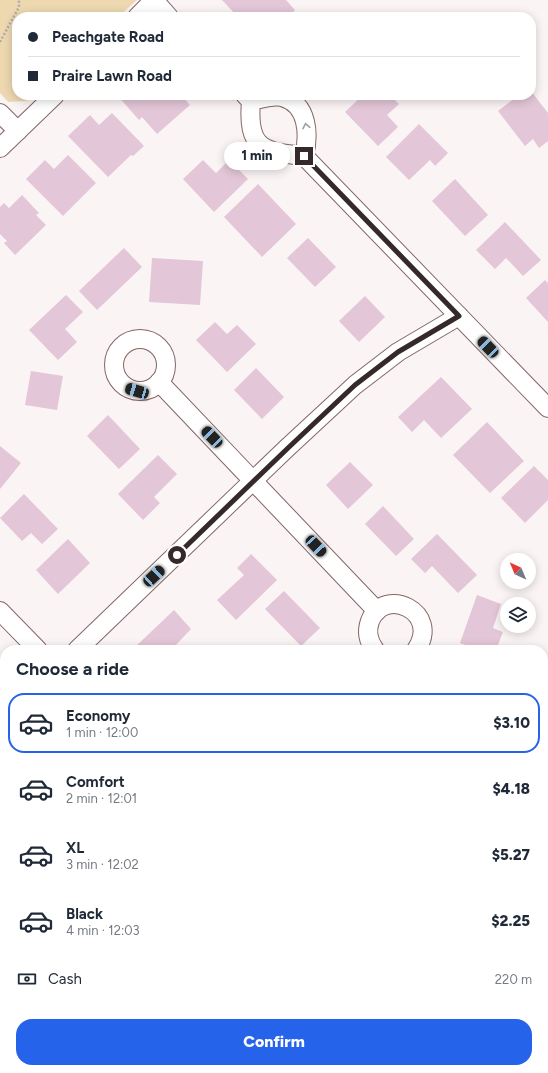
<!DOCTYPE html>
<meta charset="utf-8">
<style>
:root{--surface:#fff;--page:#f6f6f7;--text:#1f2937;--muted:#747a83;--line:#e0e1e3;--accent:#2563eb}
body{margin:0;font-family:Figtree,sans-serif;background:var(--page);color:var(--text);height:100vh;display:flex;flex-direction:column;font-size:15px;white-space:nowrap}
*{box-sizing:border-box;margin:0}
p{font-size:13px;color:var(--muted)}
.icon{flex:none;width:22px;height:22px;fill:none;stroke:currentColor;stroke-width:2;stroke-linecap:round;stroke-linejoin:round}
.map{position:relative;flex:1;overflow:hidden}
.side{position:absolute;left:0px;top:645px;width:548px;height:428px;display:flex;flex-direction:column;background:var(--surface);border-radius:16px 16px 0 0;box-shadow:0 2px 10px #0003}
.side>*{flex:none}
.guide{position:absolute;left:12px;top:12px;width:524px;height:88px;border-radius:16px;box-shadow:0 2px 10px #0003;display:grid;align-content:center;height:88px;padding:0 16px;background:var(--surface)}
.needle{width:26px;rotate:316deg}
.controls{position:absolute;left:500px;top:553px;display:grid;gap:8px}
.controls a{display:grid;place-items:center;width:36px;height:36px;border-radius:50%;background:var(--surface);box-shadow:0 2px 10px #0003;font-size:20px}
.end{position:absolute;width:18px;height:18px;margin:-9px;border:5px solid #362929;background:#fff;box-shadow:0 0 0 2px #fff}
.from{border-radius:50%}
.bubble{position:absolute;height:28px;border-radius:14px;background:var(--surface);box-shadow:0 2px 10px #0003;font-size:13px;font-weight:800;line-height:28px;text-align:center}
.car{position:absolute;width:12px;height:24px;margin:-12px -6px;border-radius:5px;box-shadow:0 0 3px 1px #0007;background:linear-gradient(#222 24%,#8ab4d8 0 40%,#222 0 76%,#8ab4d8 0 86%,#222 0)}
.guide b{display:flex;align-items:center;gap:14px;height:38px;font-size:15px}
.guide b+b{border-top:1px solid var(--line)}
.guide i{width:10px;height:10px;background:var(--text)}
ul{padding:0;list-style:none}
li{display:flex;align-items:center;gap:12px;height:60px;margin:0 8px 6px;padding:0 8px;border:2px solid transparent;border-radius:16px}
li div{flex:1}
li b{display:block;font-size:15px}
li em{font-style:normal;font-weight:800}
li.current{border-color:var(--accent)}
li>.icon{width:36px;height:36px;stroke-width:1.5}
h2{padding:0 16px;font-size:18px;line-height:48px}
.pay{display:flex;align-items:center;gap:10px;height:44px;padding:0 16px;font-size:15px}
.pay p{margin-inline-start:auto}
.action{display:flex;gap:8px;margin-top:auto;padding:8px 16px}
.action a{flex:1;height:46px;border-radius:16px;background:var(--accent);color:#fff;font-size:16px;font-weight:800;line-height:46px;text-align:center}
.map>svg:first-child{display:block}
.green{fill:#edd8b0}
.building{fill:#e3c6d7}
.lines{fill:none;stroke-linecap:round;stroke-linejoin:round}
.minor-casing{stroke:#846667;stroke-width:20}
.primary-casing{stroke:#846667;stroke-width:24}
.path{stroke:#b3a9a9;stroke-width:2.5;stroke-dasharray:2 2;stroke-linecap:butt}
.minor{stroke:#fff;stroke-width:18}
.primary{stroke:#fff;stroke-width:22}
.oneway{stroke:#a59f9f}
.route{stroke:#362929;stroke-width:5}
</style>
<div class="map">
<svg width="548" height="1073" viewBox="0 0 548 1073">
<rect width="100%" height="100%" fill="#fbf4f4"/>
<!-- green -->
<path class="green" d="M0,0H137L118,17H17V95H33L26,101L8,102L0,93Z"/>
<!-- building -->
<g class="building">
<path d="M222,0H286L295,10L288,17H238Z"/>
<path d="M531,91L548,113V141L539,148L533,139L525,146L498,111L519,95H531Z"/>
<path d="M117,95H181L190,105L157,134L142,117L139,120Z"/>
<path d="M363,95H390L399,104L387,115L398,127L378,146L345,112Z"/>
<path d="M112,113L144,146L133,156L131,155L108,177L68,136L90,115L99,125Z"/>
<path d="M419,124L448,153L435,166L430,160L409,180L386,157Z"/>
<path d="M68,155L96,183L63,216L26,179L45,160L54,169Z"/>
<path d="M203,160L216,173L229,160L248,179L214,212L183,179Z"/>
<path d="M455,179L488,215L465,236L432,201Z"/>
<path d="M258,184L296,224L262,257L224,217Z"/>
<path d="M22,195L39,213L36,215L46,225L15,255L4,243L7,241L0,234V207L4,203L9,208Z"/>
<path d="M505,222L541,260L523,276L506,258L495,269L476,250Z"/>
<path d="M308,238L336,267L315,287L287,258Z"/>
<path d="M124,248L142,267L97,310L79,291Z"/>
<path d="M152,258L203,261L200,305L149,302Z"/>
<path d="M545,280L548,283V322L526,298Z"/>
<path d="M66,295L83,312L65,329L77,342L58,360L29,330Z"/>
<path d="M365,296L385,317L359,342L339,321Z"/>
<path d="M215,322L227,334L237,325L256,344L227,372L196,340Z"/>
<path d="M256,368L284,397L262,419L234,390Z"/>
<path d="M31,371L63,376L57,410L25,405Z"/>
<path d="M441,377L472,409L441,438L424,420L412,432L398,417Z"/>
<path d="M108,415L140,449L119,469L87,436Z"/>
<path d="M487,422L524,461L490,493L453,455Z"/>
<path d="M0,446L21,463L0,489Z"/>
<path d="M158,455L177,474L154,497L160,503L143,520L118,494Z"/>
<path d="M350,462L373,485L348,509L326,485Z"/>
<path d="M534,466L548,480V500L525,523L501,498Z"/>
<path d="M24,494L58,529L42,544L31,533L22,541L0,518Z"/>
<path d="M383,506L414,539L396,556L365,524Z"/>
<path d="M437,534L477,575L458,593L432,566L425,573L411,559Z"/>
<path d="M68,539L90,563L58,594L36,570Z"/>
<path d="M251,554L277,580L236,620L217,600L244,575L237,568Z"/>
<path d="M284,591L320,628L301,646L265,609Z"/>
<path d="M477,595L501,604L493,628L503,632L496,650H479L460,643Z"/>
<path d="M174,610L191,629L171,650H135L133,649Z"/>
<path d="M5,694V728L0,723V699Z"/>
<path d="M0,837L5,842V853L2,856L5,859V904L0,909Z"/>
<path d="M548,847V884L543,887V849Z"/>
<path d="M548,1052V1073H530L528,1071L531,1068H543V1057Z"/>
<path d="M188,1068H197L201,1073H183Z"/>
</g>
<g class="lines">
<!-- minor casing -->
<g class="minor-casing">
<g id="minor">
<path d="M154,0L169,17"/>
<path d="M137,17L154,0"/>
<path d="M245,95L251,101C247,148 262,152 304,156C309,136 309,104 282,97C272,95 260,99 251,101"/>
<path d="M0,113L18,131"/>
<path d="M0,148L55,95"/>
<path d="M304,156L548,408"/>
<circle cx="140" cy="365" r="26"/>
<path d="M159,382L377,611"/>
<path d="M0,611L38,650"/>
<path d="M77,650L287,448L355,385L398,352L459,316"/>
<path d="M375,650C368,641 366,632 370,621C384,585 442,612 416,650"/>
<path d="M543,945L548,942"/>
<path d="M0,993L5,997"/>
<path d="M80,1068L84,1073"/>
<path d="M438,1068L443,1073"/>
</g>
</g>
<!-- primary casing -->
<g class="primary-casing">
<g id="primary">
<path d="M543,735L548,733"/>
<path d="M543,766L548,763"/>
<path d="M0,1021L5,1018"/>
<path d="M0,1066L5,1062"/>
</g>
</g>
<!-- path -->
<path class="path" d="M0,42L19,7V0"/>
<!-- minor -->
<use href="#minor" class="minor"/>
<!-- primary -->
<use href="#primary" class="primary"/>
</g>
<!-- one-way arrows -->
<defs><path id="oneway-chevron" d="M-2-3.5L2.5 0L-2 3.5" fill="none" stroke-width="1.6" stroke-linecap="round" stroke-linejoin="round"/></defs>
<use class="oneway" href="#oneway-chevron" transform="translate(306 126) rotate(-101)"/>
<g class="lines">
<!-- route -->
<path class="route" d="M177,555L288,448L355,385L398,352L459,316L304,156"/>
</g>
</svg>
<div class="controls">
<a><svg class="needle" viewBox="-14 -14 28 28"><path d="M0-13l5 13h-10z" fill="#e53935"/><path d="M0 13l5-13h-10z" fill="#747a83"/></svg></a>
<a><svg class="icon" aria-label="layers" viewBox="0 0 24 24"><path d="M12 4l9 5-9 5-9-5zM3 14l9 5 9-5"/></svg></a>
</div>
<i class="end from" style="left:177px;top:555px"></i>
<i class="end" style="left:304px;top:156px"></i>
<div class="bubble" style="left:224px;top:142px;width:66px">1 min</div>
<i class="car" style="left:488px;top:347px;rotate:316deg"></i>
<i class="car" style="left:137px;top:391px;rotate:286deg"></i>
<i class="car" style="left:212px;top:437px;rotate:316deg"></i>
<i class="car" style="left:316px;top:546px;rotate:137deg"></i>
<i class="car" style="left:154px;top:576px;rotate:47deg"></i>
<div class="guide">
<b><i class="from"></i>Peachgate Road</b>
<b><i></i>Praire Lawn Road</b>
</div>
<section class="side">
<h2>Choose a ride</h2>
<ul>
<li class="current"><svg class="icon" aria-label="car" viewBox="0 0 24 24"><path d="M5 17H2v-5l4-1 3-4h7l3 4 3 1v5h-3M9 17h6M6 11h13"/><circle cx="7" cy="17" r="2"/><circle cx="17" cy="17" r="2"/></svg><div><b>Economy</b><p>1 min · 12:00</p></div><em>$3.10</em></li>
<li><svg class="icon" aria-label="car" viewBox="0 0 24 24"><path d="M5 17H2v-5l4-1 3-4h7l3 4 3 1v5h-3M9 17h6M6 11h13"/><circle cx="7" cy="17" r="2"/><circle cx="17" cy="17" r="2"/></svg><div><b>Comfort</b><p>2 min · 12:01</p></div><em>$4.18</em></li>
<li><svg class="icon" aria-label="car" viewBox="0 0 24 24"><path d="M5 17H2v-5l4-1 3-4h7l3 4 3 1v5h-3M9 17h6M6 11h13"/><circle cx="7" cy="17" r="2"/><circle cx="17" cy="17" r="2"/></svg><div><b>XL</b><p>3 min · 12:02</p></div><em>$5.27</em></li>
<li><svg class="icon" aria-label="car" viewBox="0 0 24 24"><path d="M5 17H2v-5l4-1 3-4h7l3 4 3 1v5h-3M9 17h6M6 11h13"/><circle cx="7" cy="17" r="2"/><circle cx="17" cy="17" r="2"/></svg><div><b>Black</b><p>4 min · 12:03</p></div><em>$2.25</em></li>
</ul>
<div class="pay"><svg class="icon" aria-label="cash" viewBox="0 0 24 24"><path d="M3 7h18v10H3z"/><circle cx="12" cy="12" r="2"/></svg>Cash<p>220 m</p></div>
<div class="action"><a>Confirm</a></div>
</section>
</div>
